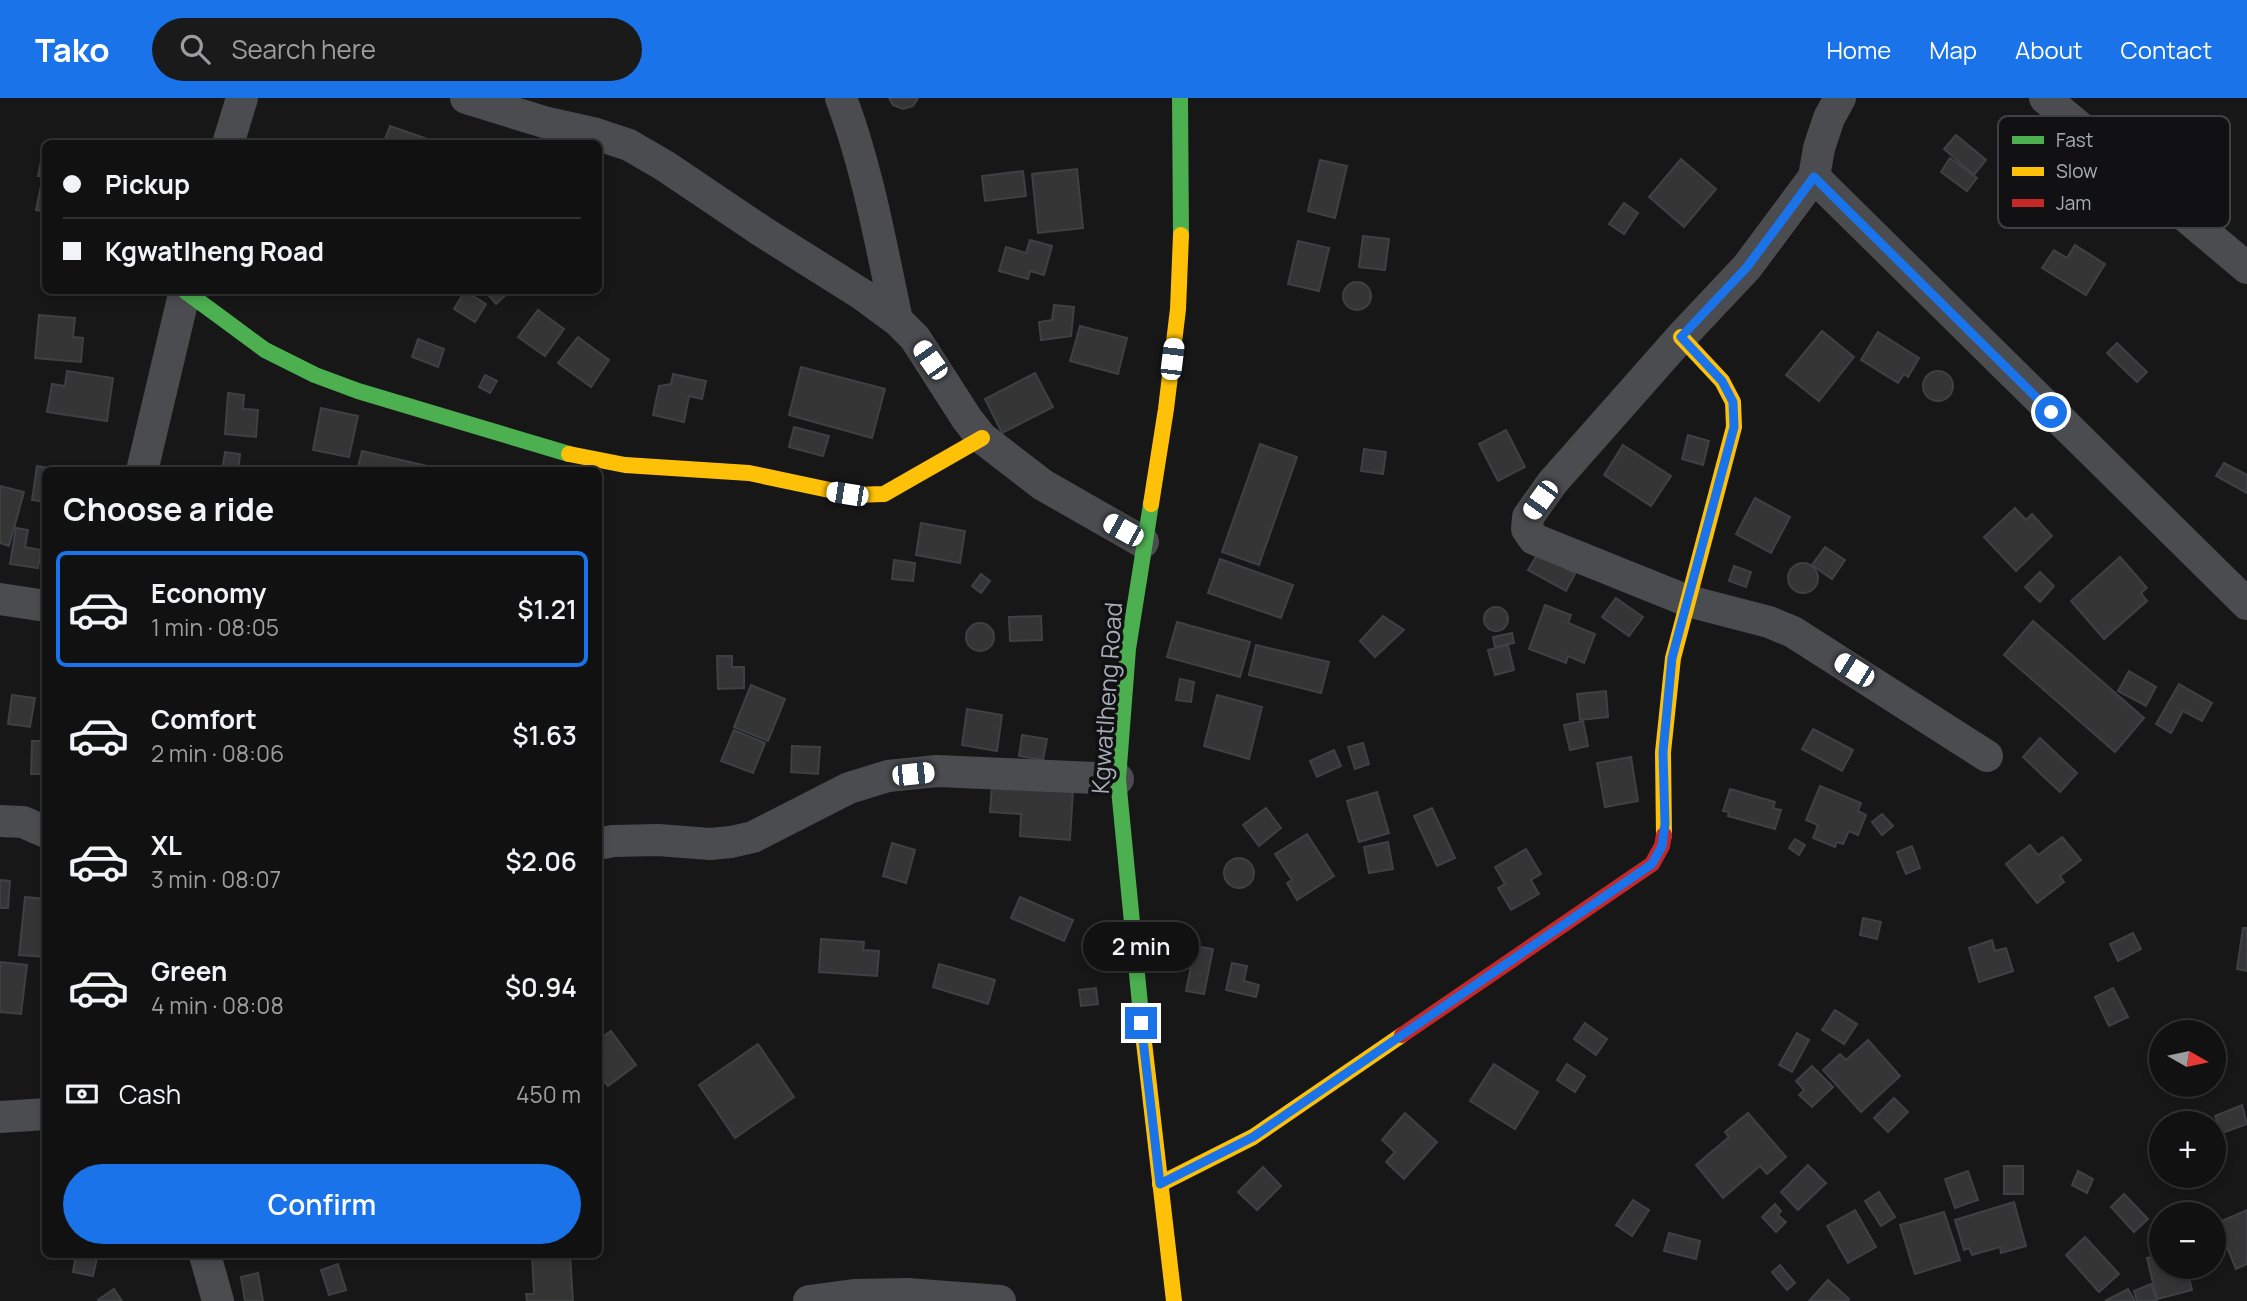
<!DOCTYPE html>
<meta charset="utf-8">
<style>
:root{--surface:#111;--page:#1a1a1a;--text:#f1f3f6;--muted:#9c9d9f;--line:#303131;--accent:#1a73e8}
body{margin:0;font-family:Manrope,sans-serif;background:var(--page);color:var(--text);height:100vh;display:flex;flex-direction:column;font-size:26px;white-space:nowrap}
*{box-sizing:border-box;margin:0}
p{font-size:23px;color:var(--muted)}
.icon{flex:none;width:38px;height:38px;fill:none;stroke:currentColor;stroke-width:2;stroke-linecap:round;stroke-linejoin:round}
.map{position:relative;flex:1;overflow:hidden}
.side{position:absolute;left:42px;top:369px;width:560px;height:791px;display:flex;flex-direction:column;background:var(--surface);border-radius:10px;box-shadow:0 4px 10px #0003,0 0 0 2px var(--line)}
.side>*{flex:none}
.banner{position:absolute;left:42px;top:42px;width:560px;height:154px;border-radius:10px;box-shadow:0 4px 10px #0003,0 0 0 2px var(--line);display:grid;align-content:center;height:154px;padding:0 21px;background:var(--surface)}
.needle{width:46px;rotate:99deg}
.controls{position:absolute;left:2149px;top:922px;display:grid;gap:14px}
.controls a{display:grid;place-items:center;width:77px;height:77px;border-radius:50%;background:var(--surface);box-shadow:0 4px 10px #0003,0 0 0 2px var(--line);font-size:35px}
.end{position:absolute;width:32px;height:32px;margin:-16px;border:9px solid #1a73e8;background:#fff;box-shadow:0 0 0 4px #fff}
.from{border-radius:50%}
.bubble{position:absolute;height:49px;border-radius:24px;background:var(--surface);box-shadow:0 4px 10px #0003,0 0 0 2px var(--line);font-size:23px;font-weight:600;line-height:49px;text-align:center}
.car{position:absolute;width:21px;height:42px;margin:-21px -10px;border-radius:9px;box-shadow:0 0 5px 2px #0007;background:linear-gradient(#fff 24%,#345 0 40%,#fff 0 76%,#345 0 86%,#fff 0)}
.banner b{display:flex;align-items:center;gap:24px;height:66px;font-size:26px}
.banner b+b{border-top:2px solid var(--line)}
.banner i{width:18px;height:18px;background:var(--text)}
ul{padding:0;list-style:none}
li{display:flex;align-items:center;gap:21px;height:116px;margin:0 14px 10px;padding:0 7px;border:4px solid transparent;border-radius:10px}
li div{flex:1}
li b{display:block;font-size:26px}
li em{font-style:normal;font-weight:600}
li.active{border-color:var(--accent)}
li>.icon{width:63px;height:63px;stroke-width:1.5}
h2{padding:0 21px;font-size:32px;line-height:84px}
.pay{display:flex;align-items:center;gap:18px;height:77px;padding:0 21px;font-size:26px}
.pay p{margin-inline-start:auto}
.primary-button{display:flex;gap:14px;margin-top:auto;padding:14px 21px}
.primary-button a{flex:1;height:80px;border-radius:42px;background:var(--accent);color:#fff;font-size:28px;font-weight:600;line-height:80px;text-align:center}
header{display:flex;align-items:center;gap:42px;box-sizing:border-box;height:98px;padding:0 35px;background:var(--accent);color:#fff}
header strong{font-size:33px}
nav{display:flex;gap:38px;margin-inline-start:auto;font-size:24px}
.search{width:490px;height:63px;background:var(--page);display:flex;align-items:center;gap:18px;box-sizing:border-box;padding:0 24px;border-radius:38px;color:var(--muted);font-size:26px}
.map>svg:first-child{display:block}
.building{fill:#353536;stroke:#3f4043;stroke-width:2}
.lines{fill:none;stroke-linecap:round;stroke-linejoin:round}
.street{stroke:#4b4c50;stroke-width:32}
.fast{stroke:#4caf50;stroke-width:16}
.slow{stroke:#ffc107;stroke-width:16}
.jam{stroke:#c62828;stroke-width:16}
.route{stroke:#1a73e8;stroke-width:9}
.labels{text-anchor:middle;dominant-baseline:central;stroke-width:7;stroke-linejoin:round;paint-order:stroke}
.street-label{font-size:24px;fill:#a8adb8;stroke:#111113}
.key{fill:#111113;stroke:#3e4045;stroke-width:2}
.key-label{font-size:19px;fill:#a8adb8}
</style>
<header>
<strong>Tako</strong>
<div class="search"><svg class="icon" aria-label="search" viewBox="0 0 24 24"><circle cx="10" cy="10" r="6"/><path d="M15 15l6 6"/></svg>Search here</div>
<nav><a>Home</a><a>Map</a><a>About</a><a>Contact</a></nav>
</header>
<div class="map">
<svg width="2247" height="1203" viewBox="0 0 2247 1203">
<rect width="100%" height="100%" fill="#171717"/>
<!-- building -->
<g class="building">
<path d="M889,0H918L913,8L903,11L893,7Z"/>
<path d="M390,28L425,40L423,46H383Z"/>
<path d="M1956,37L1986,62L1974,77L1944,51Z"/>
<path d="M1950,60L1977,80L1967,93L1941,74Z"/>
<path d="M1681,61L1716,91L1684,129L1649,99Z"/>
<path d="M1320,62L1347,68L1335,120L1308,113Z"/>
<path d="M41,63L46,64V114L36,112L43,78H38Z"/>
<path d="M1077,71L1083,130L1038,135L1032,76Z"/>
<path d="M1023,73L1026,98L985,103L982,78Z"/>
<path d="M1624,105L1638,115L1624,136L1609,126Z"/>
<path d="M1363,138L1389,141L1385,172L1359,169Z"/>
<path d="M1030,142L1052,148L1044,177L1030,173L1028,181L999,173L1006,149L1026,155Z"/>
<path d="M1298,143L1329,150L1319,193L1288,186Z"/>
<path d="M2075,147L2105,166L2086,197L2042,170L2054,152L2067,160Z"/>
<circle cx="1357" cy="198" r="14"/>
<path d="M484,192H511L496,206Z"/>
<path d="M465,193L486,206L475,224L454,211Z"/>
<path d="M1054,207L1074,209L1071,238L1041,242L1039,224L1052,222Z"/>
<path d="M538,212L564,231L545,258L518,239Z"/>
<path d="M39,217L75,220L73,239L83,240L81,264L35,260Z"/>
<path d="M1080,228L1127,240L1118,276L1070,263Z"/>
<path d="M1822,233L1854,259L1819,303L1786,277Z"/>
<path d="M1878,234L1919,260L1908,279L1904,276L1898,285L1861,262Z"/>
<path d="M578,239L609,262L591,289L558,265Z"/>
<path d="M418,241L444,251L438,269L412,259Z"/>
<path d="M2117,245L2147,274L2137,284L2107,255Z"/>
<path d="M801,269L885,291L872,340L789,317Z"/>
<circle cx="1938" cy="288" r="15"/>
<path d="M67,273L113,280L107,323L47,314L52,286L65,288Z"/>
<path d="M1035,275L1053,309L1002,335L985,301Z"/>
<path d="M673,276L706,283L702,301L689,298L684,324L653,317L659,288L671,286Z"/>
<path d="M485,277L497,283L490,295L479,289Z"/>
<path d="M228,295L244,297L243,311L258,312L256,339L225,336Z"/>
<path d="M321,310L358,318L349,359L313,352Z"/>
<path d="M794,329L829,338L823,358L789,349Z"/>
<path d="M1506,332L1525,369L1498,383L1479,346Z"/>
<path d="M1688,337L1709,343L1703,367L1682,361Z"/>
<path d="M1260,346L1297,359L1259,467L1222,454Z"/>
<path d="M1623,347L1671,378L1651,408L1604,377Z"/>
<path d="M1364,351L1386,354L1383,376L1361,373Z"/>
<path d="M362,353L427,368L425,373H357Z"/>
<path d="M225,354L240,356L238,373H222Z"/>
<path d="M2224,365L2247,377V395L2216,378Z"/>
<path d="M37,368L65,373H46V404L32,402Z"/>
<path d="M0,388L24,394L9,448L0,445Z"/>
<path d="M1755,400L1790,419L1771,455L1736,436Z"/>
<path d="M2015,410L2026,422L2032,416L2052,438L2016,473L1984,439Z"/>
<path d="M921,425L965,433L960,465L916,457Z"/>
<path d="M16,430L28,432L25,449L41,452L38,470L10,466Z"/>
<path d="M1825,449L1845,462L1832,481L1812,467Z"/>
<path d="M1538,455L1575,476L1566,493L1528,472Z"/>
<path d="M2120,459L2147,490L2141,495L2147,503L2104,541L2071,503Z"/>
<path d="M1220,461L1293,487L1281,520L1208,495Z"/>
<path d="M894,462L915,465L913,483L892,481Z"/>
<circle cx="1803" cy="480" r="15"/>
<path d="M1734,468L1751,474L1746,489L1729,483Z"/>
<path d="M2040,474L2054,488L2040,504L2025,489Z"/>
<path d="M981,476L990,483L981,495L972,488Z"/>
<path d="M1616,500L1643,519L1629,538L1602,519Z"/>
<path d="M1545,507L1571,517L1568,525L1595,536L1584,565L1568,558L1566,565L1529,551Z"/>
<circle cx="1496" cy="521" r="12"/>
<path d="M1041,518L1042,542L1010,543L1009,519Z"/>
<path d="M1383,518L1404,532L1375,559L1360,543Z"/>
<path d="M2033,523L2144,620L2115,654L2004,557Z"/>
<path d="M1177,524L1250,544L1240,579L1167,559Z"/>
<circle cx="980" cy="539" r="14"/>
<path d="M1512,535L1514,545L1495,549L1493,539Z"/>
<path d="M1256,547L1329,564L1321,595L1249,577Z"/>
<path d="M1508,547L1514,572L1495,577L1488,552Z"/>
<path d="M717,558H732V569H744V590L718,591Z"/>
<path d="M2129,573L2156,589L2146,608L2118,593Z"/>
<path d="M1180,581L1194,584L1191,604L1176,602Z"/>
<path d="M2179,586L2212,605L2202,623L2183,613L2171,635L2156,626Z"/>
<path d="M751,587L785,601L768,643L734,629Z"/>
<path d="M1606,593L1608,619L1580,622L1577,596Z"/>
<path d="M12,597L35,600L30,629L8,626Z"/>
<path d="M1217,597L1262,609L1249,661L1204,648Z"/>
<path d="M967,611L1002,617L997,653L962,647Z"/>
<path d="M1583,623L1588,648L1570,652L1564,627Z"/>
<path d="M1813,631L1853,652L1842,673L1802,651Z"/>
<path d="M734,632L765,645L753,675L721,663Z"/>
<path d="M1022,637L1047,641L1043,662L1019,658Z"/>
<path d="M2040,640L2077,675L2060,694L2023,659Z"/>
<path d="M32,643H46V676H31Z"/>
<path d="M1363,645L1369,666L1355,671L1348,649Z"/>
<path d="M792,648L820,649L818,676L791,674Z"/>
<path d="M1334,652L1341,668L1317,679L1310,663Z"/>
<path d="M1631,659L1638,703L1605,709L1597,665Z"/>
<path d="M992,687L1073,692L1070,742L1020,738L1021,716L990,714Z"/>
<path d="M1820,688L1861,705L1858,713L1866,717L1858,737L1849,733L1843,746L1837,744L1835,749L1813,740L1818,727L1806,722Z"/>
<path d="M1730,691L1775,704L1773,710L1781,712L1775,731L1728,718L1729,714L1723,713Z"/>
<path d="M1377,694L1389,735L1359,744L1347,703Z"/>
<path d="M1266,710L1281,730L1259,748L1243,727Z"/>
<path d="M1432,710L1455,760L1437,768L1414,718Z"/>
<path d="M1882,716L1893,728L1882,737L1872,724Z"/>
<path d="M1307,736L1334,778L1297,802L1287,785L1292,782L1275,756Z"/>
<path d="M2062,739L2081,762L2060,778L2064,784L2037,805L2006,766L2030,747L2038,757Z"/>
<path d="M1795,741L1805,747L1799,757L1789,750Z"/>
<path d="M1388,744L1393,771L1369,775L1364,749Z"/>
<path d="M892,745L915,752L906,785L883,778Z"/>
<path d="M1912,748L1920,770L1906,776L1897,754Z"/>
<path d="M1526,751L1541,776L1531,782L1539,796L1511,812L1498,790L1505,786L1495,769Z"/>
<circle cx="1239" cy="775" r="15"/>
<path d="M0,782L10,783L8,810H0Z"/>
<path d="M25,799L46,801V859L19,857Z"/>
<path d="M1020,799L1073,822L1064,843L1011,820Z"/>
<path d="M1863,820L1881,824L1877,841L1860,837Z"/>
<path d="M2243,830H2247V873L2237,871Z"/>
<path d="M2133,835L2141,851L2118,863L2110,846Z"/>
<path d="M821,841L864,844L863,852L879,853L877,878L819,874Z"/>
<path d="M1992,842L1995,853L2006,850L2013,873L1979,884L1969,850Z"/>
<path d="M1195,848L1213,851L1204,896L1186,893Z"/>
<path d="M0,864L27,867L21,916L0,914Z"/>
<path d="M1232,865L1247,868L1244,883L1259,887L1256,899L1226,892Z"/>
<path d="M939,866L995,882L988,906L933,889Z"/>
<path d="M1096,890L1098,906L1081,908L1079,892Z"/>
<path d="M2113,890L2128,919L2109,928L2095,899Z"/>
<path d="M1835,912L1857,926L1844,946L1822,932Z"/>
<path d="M1585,925L1607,941L1596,957L1574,941Z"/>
<path d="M611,933L636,967L608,988L598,975V959L604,955L598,948V942Z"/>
<path d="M1797,935L1809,942L1792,974L1779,967Z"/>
<path d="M1868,942L1900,978L1861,1014L1823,972L1840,956L1846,962Z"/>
<path d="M758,946L794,999L735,1040L699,987Z"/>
<path d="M1494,966L1538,994L1515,1031L1470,1003Z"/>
<path d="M1567,966L1585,978L1575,994L1557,982Z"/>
<path d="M1812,968L1833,989L1812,1009L1799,997L1804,992L1796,983Z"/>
<path d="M1894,1000L1908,1014L1888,1034L1874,1020Z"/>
<path d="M2242,1007L2247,1026L2222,1035L2215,1018Z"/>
<path d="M1405,1015L1437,1044L1404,1081L1386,1064L1395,1054L1382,1042Z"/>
<path d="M1748,1015L1786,1059L1767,1076L1760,1068L1723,1100L1696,1067L1729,1039L1725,1034Z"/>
<path d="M1808,1067L1826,1085L1798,1112L1781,1094Z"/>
<rect x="2004" y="1068" width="19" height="28"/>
<path d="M1263,1069L1281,1088L1257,1112L1238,1094Z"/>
<path d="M1968,1073L1978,1102L1955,1110L1945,1081Z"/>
<path d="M2078,1073L2093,1081L2087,1095L2072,1087Z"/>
<path d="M1879,1094L1895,1119L1881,1128L1865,1103Z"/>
<path d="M2124,1096L2148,1121L2134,1134L2111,1109Z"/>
<path d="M1633,1102L1649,1112L1632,1138L1616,1127Z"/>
<path d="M2014,1104L2026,1148L2001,1155L2000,1149L1972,1157L1969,1150L1964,1152L1955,1122Z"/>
<path d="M1775,1106L1781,1113L1778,1117L1786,1124L1776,1134L1762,1119Z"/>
<path d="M1855,1112L1876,1149L1848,1165L1827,1128Z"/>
<path d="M2247,1112V1166L2236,1171L2217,1125Z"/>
<path d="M1944,1114L1960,1162L1915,1176L1900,1127Z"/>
<path d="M1669,1135L1700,1143L1696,1161L1664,1153Z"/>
<path d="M2085,1139L2119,1176L2099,1194L2066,1157Z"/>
<path d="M76,1157L97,1160L93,1178L73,1174Z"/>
<path d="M570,1157L573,1203H527L526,1196H534L532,1158Z"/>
<path d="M2161,1157V1169H2186L2192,1192L2157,1201L2147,1160Z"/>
<path d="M338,1166L346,1192L329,1197L321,1172Z"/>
<path d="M1780,1167L1795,1185L1787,1192L1772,1174Z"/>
<path d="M258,1175L263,1203H245L241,1179Z"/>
<path d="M1828,1182L1849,1201L1848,1203H1809Z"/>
<path d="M2151,1186L2157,1203H2137L2134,1193Z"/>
<path d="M114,1191L122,1203H99L98,1202Z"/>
<path d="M2128,1191L2135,1203H2105Z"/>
</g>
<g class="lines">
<!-- street -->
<g class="street">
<path d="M466,0L544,24L593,35L629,47L665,68L763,134L863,197L897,222L915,240L967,321L982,340L1043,387L1143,444"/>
<path d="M841,0C868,72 881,147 897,222"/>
<path d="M1840,0L1829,20L1819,50L1814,79L1747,169L1681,239L1552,385L1528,419L1527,431L1534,441L1688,503L1769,524L1793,534L1987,658"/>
<path d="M2045,0L2247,170"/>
<path d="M228,46L242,0"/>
<path d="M1814,79L2247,506"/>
<path d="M142,373L185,192"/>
<path d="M0,501L46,508"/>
<path d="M0,723L23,724L46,734"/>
<path d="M598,746L613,743L658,742L710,746L731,744L753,739L849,690L888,678L937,673L1118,681"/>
<path d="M0,1019L46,1016"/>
<path d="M205,1157L218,1203"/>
<path d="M809,1203L854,1197L907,1196L1000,1203"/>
</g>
<!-- fast -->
<g class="fast">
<path d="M1180,0L1181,137"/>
<path d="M185,193L265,252L315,277L358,293L569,356"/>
<path d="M1142,927L1118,681L1128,551L1151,406"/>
</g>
<!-- slow -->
<g class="slow">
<path d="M569,356L625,367L749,375L853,397L884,396L982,340"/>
<path d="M1151,406L1166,311L1178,211L1181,137"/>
<path d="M1664,737L1663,654L1673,560L1734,329L1733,304L1722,283L1681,239"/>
<path d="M1142,927L1174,1203"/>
<path d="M1160,1086L1253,1039L1402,937"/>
</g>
<!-- jam -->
<path class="jam" d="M1402,937L1652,766L1662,748L1664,737"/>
</g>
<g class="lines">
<!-- route -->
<path class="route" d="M1141,925L1160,1086L1253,1039L1652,766L1662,748L1665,726L1663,654L1672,560L1734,329L1733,304L1722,283L1681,239L1747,169L1814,79L2051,314"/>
</g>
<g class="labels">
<!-- street labels -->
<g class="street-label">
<text transform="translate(1106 600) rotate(-86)">Kgwatlheng Road</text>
</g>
</g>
<!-- legend -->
<rect x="1998" y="18" width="232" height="112" rx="10" class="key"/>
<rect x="2012" y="38" width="32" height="8" fill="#4caf50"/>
<rect x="2012" y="69" width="32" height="9" fill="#ffc107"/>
<rect x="2012" y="101" width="32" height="8" fill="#c62828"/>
<g class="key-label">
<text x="2056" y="49">Fast</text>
<text x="2056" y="80">Slow</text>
<text x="2056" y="112">Jam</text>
</g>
</svg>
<div class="controls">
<a><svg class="needle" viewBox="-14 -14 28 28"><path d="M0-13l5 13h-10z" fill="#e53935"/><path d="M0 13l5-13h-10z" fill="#9c9d9f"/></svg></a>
<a>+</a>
<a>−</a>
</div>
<i class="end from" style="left:2051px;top:314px"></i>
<i class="end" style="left:1141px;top:925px"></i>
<div class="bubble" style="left:1083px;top:824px;width:116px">2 min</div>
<i class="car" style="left:1172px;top:261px;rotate:7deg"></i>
<i class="car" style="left:930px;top:262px;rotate:325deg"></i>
<i class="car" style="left:847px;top:396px;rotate:279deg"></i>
<i class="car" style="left:1540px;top:402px;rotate:216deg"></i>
<i class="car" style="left:1123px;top:432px;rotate:299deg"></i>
<i class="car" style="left:1854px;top:572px;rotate:302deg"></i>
<i class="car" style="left:913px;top:676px;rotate:84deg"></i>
<div class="banner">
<b><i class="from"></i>Pickup</b>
<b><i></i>Kgwatlheng Road</b>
</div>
<section class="side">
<h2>Choose a ride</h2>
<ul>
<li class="active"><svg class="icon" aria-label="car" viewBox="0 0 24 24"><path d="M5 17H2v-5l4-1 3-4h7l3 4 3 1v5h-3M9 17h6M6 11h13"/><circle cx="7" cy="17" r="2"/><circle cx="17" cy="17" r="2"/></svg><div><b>Economy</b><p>1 min · 08:05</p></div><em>$1.21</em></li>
<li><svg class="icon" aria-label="car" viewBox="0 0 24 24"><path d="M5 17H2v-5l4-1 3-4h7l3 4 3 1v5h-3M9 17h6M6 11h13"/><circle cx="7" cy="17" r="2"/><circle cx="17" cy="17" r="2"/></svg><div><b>Comfort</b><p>2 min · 08:06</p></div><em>$1.63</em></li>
<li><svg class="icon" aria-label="car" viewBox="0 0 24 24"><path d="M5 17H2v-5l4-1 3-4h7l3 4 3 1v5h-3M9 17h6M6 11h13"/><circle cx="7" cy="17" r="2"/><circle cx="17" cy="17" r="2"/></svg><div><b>XL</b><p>3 min · 08:07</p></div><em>$2.06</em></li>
<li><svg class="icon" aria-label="car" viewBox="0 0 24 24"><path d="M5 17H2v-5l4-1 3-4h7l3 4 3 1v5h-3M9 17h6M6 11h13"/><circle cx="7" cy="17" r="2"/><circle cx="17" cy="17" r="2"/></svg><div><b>Green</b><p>4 min · 08:08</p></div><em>$0.94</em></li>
</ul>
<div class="pay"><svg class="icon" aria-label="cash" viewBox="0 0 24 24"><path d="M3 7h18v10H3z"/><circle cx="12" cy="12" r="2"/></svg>Cash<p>450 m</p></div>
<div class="primary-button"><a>Confirm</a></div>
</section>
</div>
